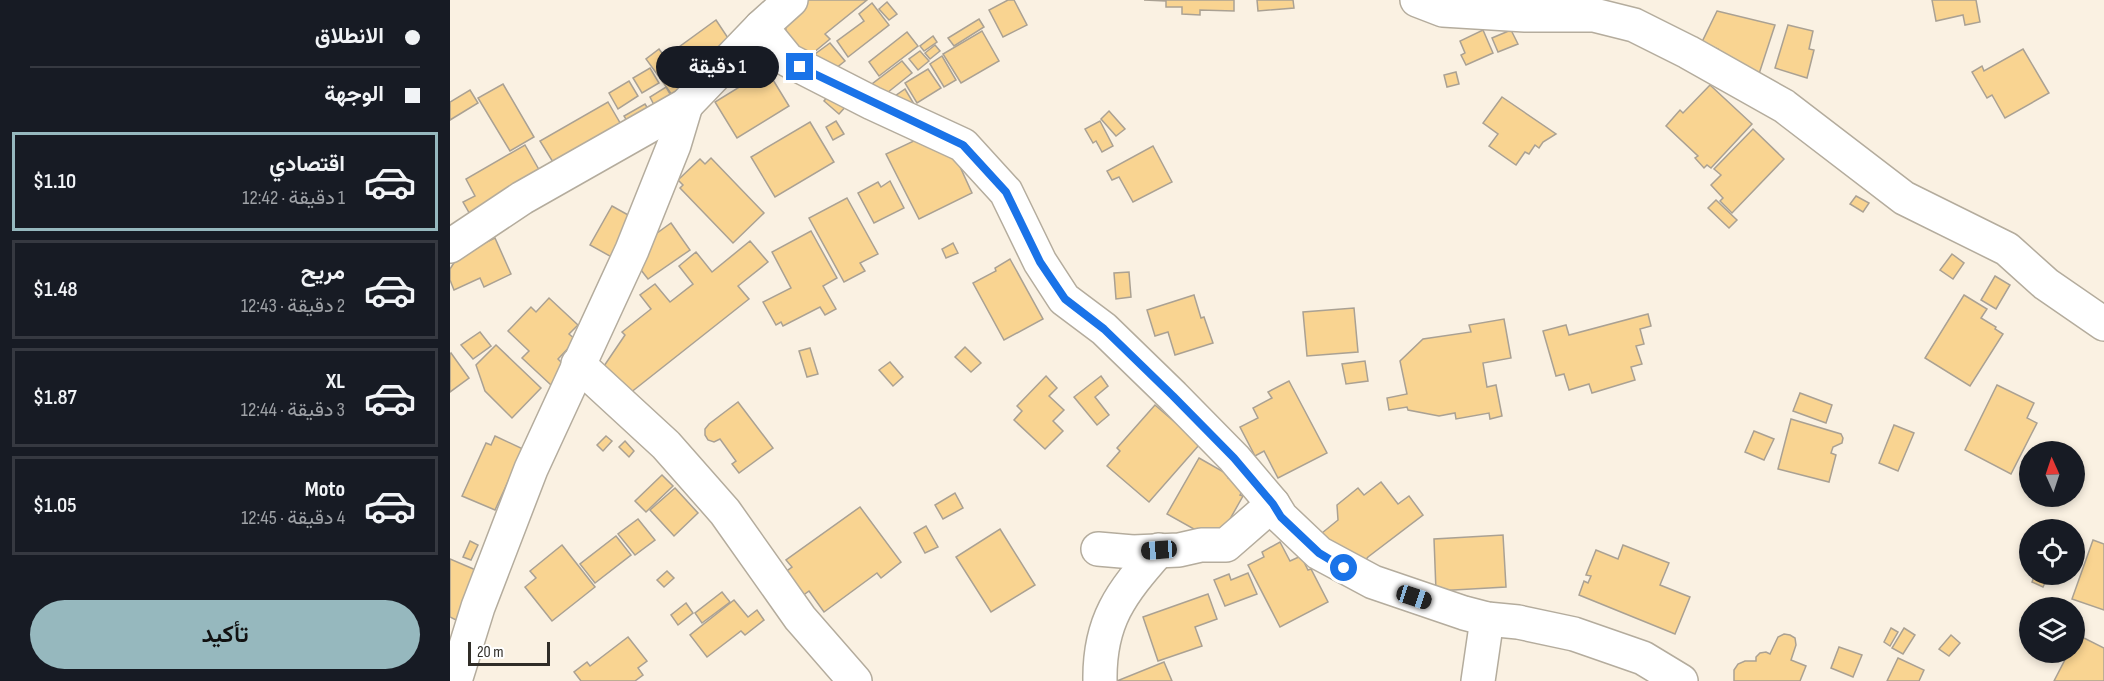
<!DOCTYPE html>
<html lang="ar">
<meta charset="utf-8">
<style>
:root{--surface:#171b24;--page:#20242c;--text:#f1f3f6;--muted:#9ea1a6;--line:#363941;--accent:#96b8be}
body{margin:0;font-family:"Sofia Sans Condensed",Vazirmatn,sans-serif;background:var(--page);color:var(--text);direction:rtl;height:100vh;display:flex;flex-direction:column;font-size:22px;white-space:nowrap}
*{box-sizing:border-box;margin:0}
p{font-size:20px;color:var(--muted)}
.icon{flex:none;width:33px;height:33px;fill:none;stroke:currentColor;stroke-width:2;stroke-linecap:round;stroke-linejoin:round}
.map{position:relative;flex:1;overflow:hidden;direction:ltr}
.side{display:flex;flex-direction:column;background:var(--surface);width:450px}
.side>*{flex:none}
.banner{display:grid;align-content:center;height:132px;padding:0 30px;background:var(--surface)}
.needle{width:39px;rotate:357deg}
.tools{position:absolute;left:1569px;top:441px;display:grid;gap:12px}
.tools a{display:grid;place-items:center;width:66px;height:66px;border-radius:50%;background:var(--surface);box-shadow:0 3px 9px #0003;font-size:30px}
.scale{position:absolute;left:18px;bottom:15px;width:82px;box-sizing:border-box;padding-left:6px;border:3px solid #302d27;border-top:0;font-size:16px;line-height:21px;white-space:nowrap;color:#302d27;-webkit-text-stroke:4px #fff;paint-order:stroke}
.end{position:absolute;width:27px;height:27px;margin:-14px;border:8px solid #1a73e8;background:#fff;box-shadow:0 0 0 3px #fff}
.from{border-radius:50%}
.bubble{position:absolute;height:42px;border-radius:21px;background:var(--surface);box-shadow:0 3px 9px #0003;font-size:20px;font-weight:600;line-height:42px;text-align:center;direction:rtl}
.car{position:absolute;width:18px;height:36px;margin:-18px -9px;border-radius:8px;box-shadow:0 0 4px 2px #0007;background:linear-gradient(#222 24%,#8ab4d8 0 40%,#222 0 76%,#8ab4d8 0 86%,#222 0)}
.banner b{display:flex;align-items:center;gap:21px;height:57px;font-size:22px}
.banner b+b{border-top:2px solid var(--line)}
.banner i{width:15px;height:15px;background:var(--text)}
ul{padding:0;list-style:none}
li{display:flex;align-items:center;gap:18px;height:99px;margin:0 12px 9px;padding:0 18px;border:3px solid var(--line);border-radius:0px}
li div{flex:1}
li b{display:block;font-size:22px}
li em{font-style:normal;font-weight:600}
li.active{border-color:var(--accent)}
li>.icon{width:54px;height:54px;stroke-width:1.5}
.action{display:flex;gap:12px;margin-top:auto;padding:12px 30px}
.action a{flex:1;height:69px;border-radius:36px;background:var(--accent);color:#111;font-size:24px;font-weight:600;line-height:69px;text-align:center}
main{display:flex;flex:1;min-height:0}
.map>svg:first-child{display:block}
.building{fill:#f9d491;stroke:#aaa193;stroke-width:1.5}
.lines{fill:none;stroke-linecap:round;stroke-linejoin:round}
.minor-casing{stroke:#b4ac9d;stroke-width:36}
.minor{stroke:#fff;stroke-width:33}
.route{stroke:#1a73e8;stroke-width:8}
</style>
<main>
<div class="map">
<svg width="1654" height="681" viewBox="0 0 1654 681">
<rect width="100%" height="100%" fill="#faf1e2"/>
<!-- building -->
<g class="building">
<path d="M350,0H417L375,34L380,39L357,58L336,31L335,20Z"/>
<path d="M558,0H564L577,25L553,37L539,10Z"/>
<path d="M694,0H784V11L750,10V15L732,14V7H716V1Z"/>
<path d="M807,0H843L844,8L808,11Z"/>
<path d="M1482,0H1526L1530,22L1515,25L1513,15L1486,21Z"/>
<path d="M437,2L447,14L439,20L429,9Z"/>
<path d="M422,3L439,25L398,57L387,41L414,21L409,14Z"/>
<path d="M1267,11L1325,25L1308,77L1264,57L1268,49L1252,42Z"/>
<path d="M529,19L534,27L504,46L498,38Z"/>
<path d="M266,20L280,41L258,56L268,69L242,88L218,55Z"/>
<path d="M1338,25L1363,31L1359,49L1364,50L1357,78L1325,68Z"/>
<path d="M1033,30L1043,53L1016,65L1011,55L1015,53L1010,41Z"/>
<path d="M1061,30L1068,44L1048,52L1042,38Z"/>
<path d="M532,31L549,61L511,83L493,54Z"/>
<path d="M457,32L468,46L429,76L419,62Z"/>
<path d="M483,36L487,42L474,51L470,46Z"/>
<path d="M380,43L395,61L381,72L361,57Z"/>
<path d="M485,45L490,51L480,59L475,53Z"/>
<path d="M209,49L238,89L225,99L196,59Z"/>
<path d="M1573,49L1599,93L1555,118L1542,95L1537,98L1522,72L1532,66L1534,71Z"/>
<path d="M470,51L479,61L468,70L459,59Z"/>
<path d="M492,56L506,80L494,87L480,64Z"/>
<path d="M452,61L462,73L432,97L422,84Z"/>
<path d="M200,68L209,83L192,93L183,78Z"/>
<path d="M478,69L491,88L467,103L455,83Z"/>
<path d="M317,70L339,106L287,138L265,102Z"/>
<path d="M1006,72L1009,84L997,87L994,75Z"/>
<path d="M179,81L188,96L168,109L159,93Z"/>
<path d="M53,84L84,137L60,151L28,98Z"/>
<path d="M1260,85L1302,124L1261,168L1257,165L1254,168L1245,158L1248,156L1216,126L1230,110L1233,113Z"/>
<path d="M216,87L223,99L206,109L200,97Z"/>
<path d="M455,89L464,104L455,110L445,96Z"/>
<path d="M20,90L28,103L0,120V102Z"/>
<path d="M382,91L398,104L389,114L374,101Z"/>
<path d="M1052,97L1106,134L1093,142L1089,148L1085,145L1079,154L1075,152L1066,165L1039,146L1048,134L1033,123Z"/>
<path d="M158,102L173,128L106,167L90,141Z"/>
<path d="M195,104L203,117L182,129L174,116Z"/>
<path d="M659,111L675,129L666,136L651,119Z"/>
<path d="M386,121L394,134L383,140L376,127Z"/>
<path d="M650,121L663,146L652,152L646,141L643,143L635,129Z"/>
<path d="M360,122L384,162L325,197L301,157Z"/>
<path d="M1303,129L1334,159L1282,213L1270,201L1273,198L1261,185L1271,175L1264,169Z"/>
<path d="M470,138L506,158L522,193L469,219L436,154Z"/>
<path d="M75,145L92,175L21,216L13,202L25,196L16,179Z"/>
<path d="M703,146L722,182L683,202L669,177L662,180L657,171Z"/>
<path d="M261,158L314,213L283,243L230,188L233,185L228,180L250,159L255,164Z"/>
<path d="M440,181L454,208L424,223L408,193L428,182L431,187Z"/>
<path d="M1406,196L1419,203L1413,212L1400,204Z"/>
<path d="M397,198L428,254L410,263L415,271L394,282L359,218Z"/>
<path d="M1266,200L1287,220L1279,228L1258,208Z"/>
<path d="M162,206L189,221L167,260L140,245Z"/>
<path d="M221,223L240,250L198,279L191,270L203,236Z"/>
<path d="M361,231L387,278L373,286L386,309L375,315L370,307L333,326L331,322L326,325L313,302L341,288L322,252Z"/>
<path d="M45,238L61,274L34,287L30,278L4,290L0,280V269L9,255Z"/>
<path d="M300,241L318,262L288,286L299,299L175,397L152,369L175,335L172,332L201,309L190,295L205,284L220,302L243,284L229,266L246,252L262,272Z"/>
<path d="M503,243L508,253L496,258L492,249Z"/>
<path d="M1502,254L1514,263L1503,279L1490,270Z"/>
<path d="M560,259L593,319L554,340L523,283L546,271L545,268Z"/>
<path d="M679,272L681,297L666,299L664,273Z"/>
<path d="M1545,276L1560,285L1546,309L1531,300Z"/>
<path d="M744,295L751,318L754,317L763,343L725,355L718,332L705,336L697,310Z"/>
<path d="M1514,295L1537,309L1531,318L1546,327L1545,329L1553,334L1520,386L1475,358Z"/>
<path d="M99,298L128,325L119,334L126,340L108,359L117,368L101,385L72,358L79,351L58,331L81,307L86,312Z"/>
<path d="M904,308L908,352L857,356L853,312Z"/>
<path d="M1198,314L1201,326L1190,329L1194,344L1186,346L1192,364L1181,367L1185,380L1142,393L1139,384L1119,390L1114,374L1106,376L1093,331L1116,325L1119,335Z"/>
<path d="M1054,319L1061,358L1033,363L1037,387L1046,385L1052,416L1040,419L1039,413L1006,419L1005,413L989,416L958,410L957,407L939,410L937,398L957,394L950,361L973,339L1021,332L1019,325Z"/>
<path d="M30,332L41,346L23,359L11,345Z"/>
<path d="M46,345L91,388L62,418L35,391L26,365Z"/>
<path d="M515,347L531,363L521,372L505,357Z"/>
<path d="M360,348L368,374L357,377L349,351Z"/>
<path d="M1,353L19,378L0,392V354Z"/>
<path d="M915,361L918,381L896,384L892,364Z"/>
<path d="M440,362L453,377L443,386L429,370Z"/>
<path d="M596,376L607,388L599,396L614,410L603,421L613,431L595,449L564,420L572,411L567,406Z"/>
<path d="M651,376L658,386L645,397L659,415L647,425L624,397Z"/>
<path d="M839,381L877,453L828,478L814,451L805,456L790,427L808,418L803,408L822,398L818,392Z"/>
<path d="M1547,385L1584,403L1577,418L1587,423L1561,474L1515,450Z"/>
<path d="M1350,393L1382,405L1376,423L1343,411Z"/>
<path d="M288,402L323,448L289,473L282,464L286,461L270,439L264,442L258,440L255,435V429L259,424Z"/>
<path d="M705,405L727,424L732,419L750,444L699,502L657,466L670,451L667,448Z"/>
<path d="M1341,419L1391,434L1393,438L1392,443L1383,447L1381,453L1386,455L1379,482L1328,469Z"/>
<path d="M1444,425L1464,433L1448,471L1429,463Z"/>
<path d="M1304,431L1324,439L1314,460L1295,452Z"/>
<path d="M45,436L73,449L45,510L12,496L36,443L41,445Z"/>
<path d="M156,436L162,441L153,451L147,445Z"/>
<path d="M175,441L184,451L179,457L169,447Z"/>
<path d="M749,458L779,475L778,478L791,485L793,490L790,495L793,496L767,542L717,514Z"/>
<path d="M212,475L223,486L196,512L185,501Z"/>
<path d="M931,482L948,504L959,496L973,515L918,557L913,563L891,556L872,533L888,520L887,505L908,488L914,495Z"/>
<path d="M225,488L248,513L224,536L200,510Z"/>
<path d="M505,493L513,508L493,519L485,505Z"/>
<path d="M410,507L451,562L431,578L427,573L374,612L359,591L344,602L327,578L342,567L336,560Z"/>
<path d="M188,519L205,540L185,555L168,534Z"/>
<path d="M476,526L488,547L475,553L464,533Z"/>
<path d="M550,529L585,585L541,612L506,557Z"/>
<path d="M1053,535L1056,587L986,591L984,539Z"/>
<path d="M166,536L181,555L145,583L130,564Z"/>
<path d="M1643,540L1654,544V610L1622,599Z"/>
<path d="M20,541L28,545L21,560L13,557Z"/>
<path d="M830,542L840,561L851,556L858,570L861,569L878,602L830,627L798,565L814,557L812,552Z"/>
<path d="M112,545L145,587L102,621L75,587L86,578L80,571Z"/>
<path d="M1173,545L1219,563L1210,585L1240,597L1225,634L1129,595L1134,581L1138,583L1141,576L1136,575L1146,550L1168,559Z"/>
<path d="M0,559L28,571L6,620L0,617Z"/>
<path d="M217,571L224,578L214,587L207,580Z"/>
<path d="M798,573L807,594L775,606L764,580L779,574L781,580Z"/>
<path d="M1585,574L1598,576L1593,587L1582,582Z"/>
<path d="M272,592L280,602L252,623L245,613Z"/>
<path d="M758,594L767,619L745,627L752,646L708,661L693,617Z"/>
<path d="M284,600L298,617L307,610L314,620L295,635L291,631L257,657L240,635Z"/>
<path d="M236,603L243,613L228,625L221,615Z"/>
<path d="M1441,628L1448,632L1440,646L1434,642Z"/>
<path d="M1454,628L1465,635L1453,654L1442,648Z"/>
<path d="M1334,634L1340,635L1345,638L1346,645L1341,660L1356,666L1350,681H1284V670L1288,664L1295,661H1306V657L1310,653L1316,652L1320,654L1328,637Z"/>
<path d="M1501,635L1510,643L1499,656L1489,649Z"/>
<path d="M1628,635L1654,648V681H1604L1619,652H1624V642Z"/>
<path d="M178,637L197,661L188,668L193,675L185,681H131L124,672L137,662L140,666Z"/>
<path d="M1389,647L1412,655L1403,677L1381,668Z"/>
<path d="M1448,658L1474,670L1469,681H1437Z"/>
<path d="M714,662L722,681H667Z"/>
</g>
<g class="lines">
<!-- minor casing -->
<g class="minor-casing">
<g id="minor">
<path d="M967,0L993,10L1075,15H1144L1184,25L1238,52L1334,106L1454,198L1557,249L1596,284L1654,324"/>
<path d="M311,27L338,60L422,103L513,145L556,192L590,262L614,299L654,329L723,396L784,458L823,504L831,517L869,553L923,582L1014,613L1037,619L1068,622L1124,634L1193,658L1231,681"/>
<path d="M0,246L72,198L236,105L311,27L341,0"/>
<path d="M128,364L216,445L275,512L350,618L405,681"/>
<path d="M648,549L683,552L729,550L751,545H776L823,504"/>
<path d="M5,681L28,607L81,469L182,250L224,145L236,105"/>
<path d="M650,681C649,621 671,593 709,550"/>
<path d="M1028,681L1037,619"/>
</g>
</g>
<!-- minor -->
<use href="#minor" class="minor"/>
</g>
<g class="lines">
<!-- route -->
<path class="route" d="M350,67L513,145L556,192L590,262L615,299L654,329L723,396L784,458L823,504L831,517L869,553L894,568"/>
</g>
</svg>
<div class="tools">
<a><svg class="needle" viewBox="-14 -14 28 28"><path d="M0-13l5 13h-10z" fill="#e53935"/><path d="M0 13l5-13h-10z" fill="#9ea1a6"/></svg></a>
<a><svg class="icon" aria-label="locate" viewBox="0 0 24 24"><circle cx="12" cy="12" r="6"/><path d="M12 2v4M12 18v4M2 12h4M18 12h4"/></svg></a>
<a><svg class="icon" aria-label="layers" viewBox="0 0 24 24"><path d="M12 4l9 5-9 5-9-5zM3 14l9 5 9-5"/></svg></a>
</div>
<div class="scale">20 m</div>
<i class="end from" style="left:894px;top:568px"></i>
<i class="end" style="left:350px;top:67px"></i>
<div class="bubble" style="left:206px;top:46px;width:123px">1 دقيقة</div>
<i class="car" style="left:709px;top:550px;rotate:266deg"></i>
<i class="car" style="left:964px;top:597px;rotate:108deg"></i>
</div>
<section class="side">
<div class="banner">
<b><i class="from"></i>الانطلاق</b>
<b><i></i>الوجهة</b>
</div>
<ul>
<li class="active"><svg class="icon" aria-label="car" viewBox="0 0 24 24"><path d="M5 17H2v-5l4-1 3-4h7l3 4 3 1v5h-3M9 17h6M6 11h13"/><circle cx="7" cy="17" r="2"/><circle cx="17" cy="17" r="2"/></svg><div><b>اقتصادي</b><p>1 دقيقة · 12:42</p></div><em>$1.10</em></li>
<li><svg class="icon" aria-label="car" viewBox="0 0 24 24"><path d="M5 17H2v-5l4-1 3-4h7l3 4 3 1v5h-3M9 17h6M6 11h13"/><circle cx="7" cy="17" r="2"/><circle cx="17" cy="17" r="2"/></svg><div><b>مريح</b><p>2 دقيقة · 12:43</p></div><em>$1.48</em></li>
<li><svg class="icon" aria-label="car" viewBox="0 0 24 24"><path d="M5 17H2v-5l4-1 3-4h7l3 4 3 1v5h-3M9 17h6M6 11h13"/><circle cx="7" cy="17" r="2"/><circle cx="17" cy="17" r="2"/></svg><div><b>XL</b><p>3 دقيقة · 12:44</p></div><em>$1.87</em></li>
<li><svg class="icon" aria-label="car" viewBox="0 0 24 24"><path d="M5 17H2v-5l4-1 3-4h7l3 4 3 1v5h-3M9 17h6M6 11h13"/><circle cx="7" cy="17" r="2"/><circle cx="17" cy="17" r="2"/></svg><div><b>Moto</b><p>4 دقيقة · 12:45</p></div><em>$1.05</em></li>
</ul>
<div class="action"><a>تأكيد</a></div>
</section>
</main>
